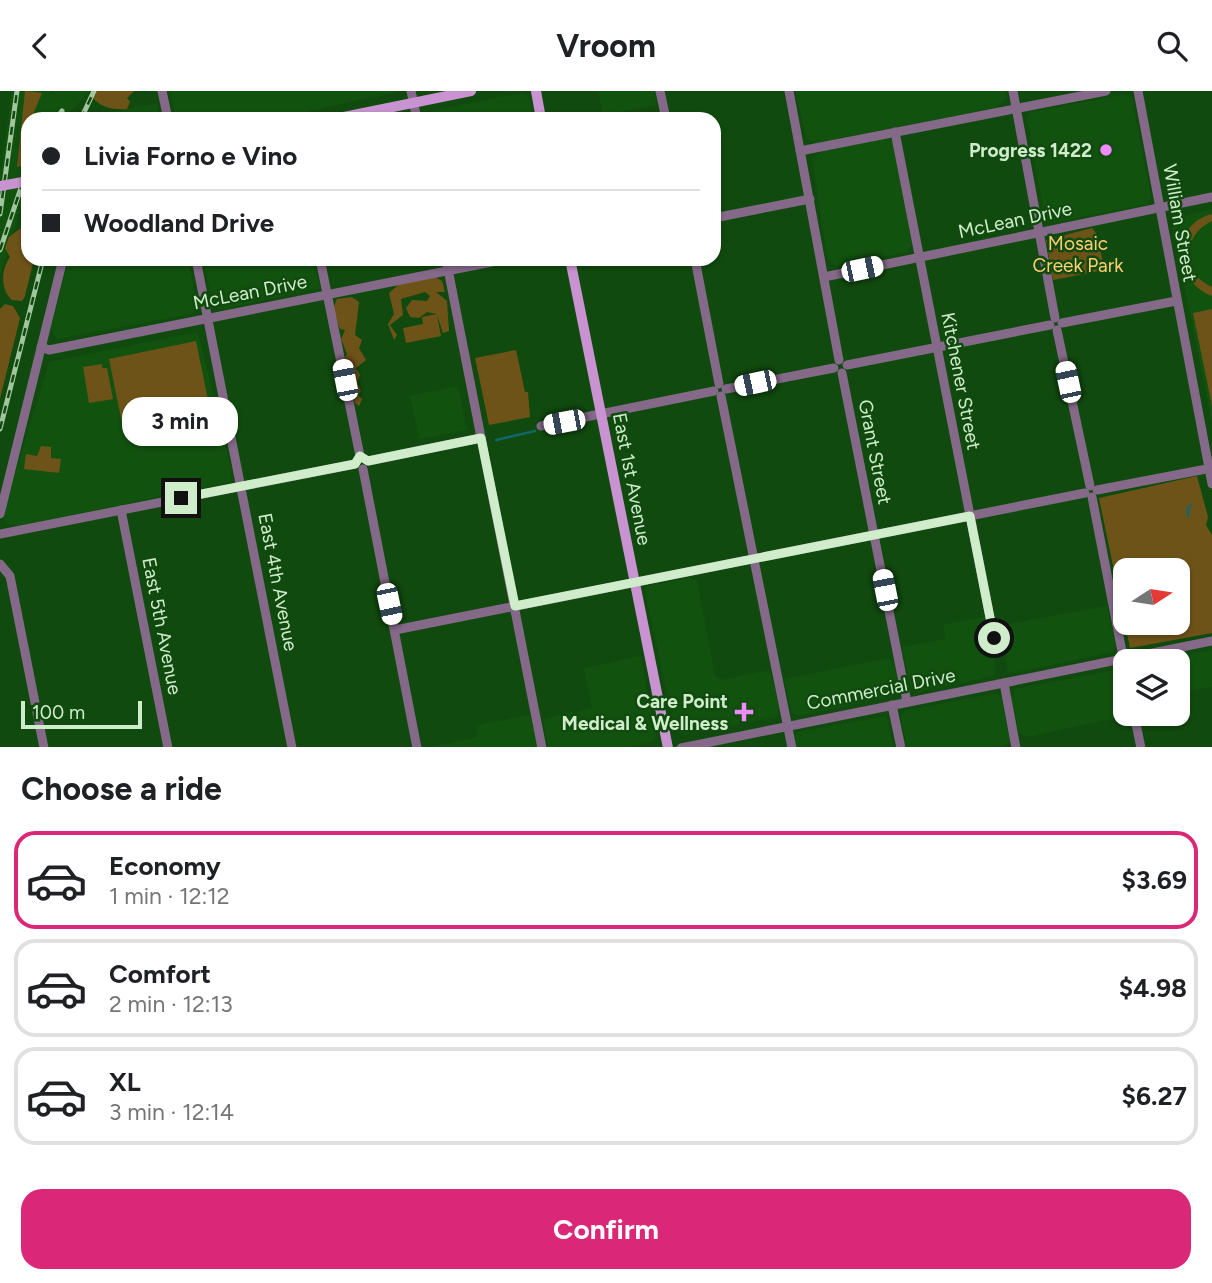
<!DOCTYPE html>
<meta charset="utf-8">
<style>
:root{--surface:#fff;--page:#f6f6f6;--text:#202124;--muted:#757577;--line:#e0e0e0;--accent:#db2777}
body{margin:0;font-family:Figtree,sans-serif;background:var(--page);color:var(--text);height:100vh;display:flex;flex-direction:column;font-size:26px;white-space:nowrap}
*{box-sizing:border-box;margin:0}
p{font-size:23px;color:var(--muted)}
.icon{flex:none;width:38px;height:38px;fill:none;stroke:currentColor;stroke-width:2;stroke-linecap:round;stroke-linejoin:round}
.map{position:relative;height:656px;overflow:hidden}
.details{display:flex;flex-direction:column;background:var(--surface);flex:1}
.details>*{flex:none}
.banner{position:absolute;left:21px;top:21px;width:700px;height:154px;border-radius:21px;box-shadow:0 2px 5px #0004;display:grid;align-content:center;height:154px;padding:0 21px;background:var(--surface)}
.needle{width:46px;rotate:78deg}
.fabs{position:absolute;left:1113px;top:467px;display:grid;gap:14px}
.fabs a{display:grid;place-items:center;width:77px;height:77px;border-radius:14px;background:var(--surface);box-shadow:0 2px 5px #0004;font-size:35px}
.scale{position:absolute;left:21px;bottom:18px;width:121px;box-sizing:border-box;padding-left:7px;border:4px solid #cfeccb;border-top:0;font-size:19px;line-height:24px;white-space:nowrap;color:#cfeccb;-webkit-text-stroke:5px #114a0f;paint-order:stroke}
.end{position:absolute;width:32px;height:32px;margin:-16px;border:9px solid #cfeccb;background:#111;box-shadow:0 0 0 4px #111}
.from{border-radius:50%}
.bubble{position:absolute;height:49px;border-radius:21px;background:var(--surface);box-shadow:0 2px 5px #0004;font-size:23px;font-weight:700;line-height:49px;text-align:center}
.car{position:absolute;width:21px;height:42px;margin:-21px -10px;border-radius:9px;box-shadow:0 0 5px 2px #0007;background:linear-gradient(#fff 24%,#345 0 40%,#fff 0 76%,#345 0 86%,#fff 0)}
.banner b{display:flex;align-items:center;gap:24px;height:66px;font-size:26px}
.banner b+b{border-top:2px solid var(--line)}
.banner i{width:18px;height:18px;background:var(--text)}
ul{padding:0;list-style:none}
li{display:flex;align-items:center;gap:21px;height:98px;margin:0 14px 10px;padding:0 7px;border:4px solid var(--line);border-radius:21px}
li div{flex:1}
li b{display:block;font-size:26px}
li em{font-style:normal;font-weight:700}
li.active{border-color:var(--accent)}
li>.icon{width:63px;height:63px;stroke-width:1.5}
h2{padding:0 21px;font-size:32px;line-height:84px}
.primary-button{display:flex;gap:14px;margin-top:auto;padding:14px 21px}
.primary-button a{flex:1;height:80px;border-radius:21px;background:var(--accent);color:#fff;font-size:28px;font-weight:700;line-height:80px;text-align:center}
header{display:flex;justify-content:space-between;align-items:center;height:91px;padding:0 21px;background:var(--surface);font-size:32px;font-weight:700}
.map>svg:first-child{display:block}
.built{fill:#12520f}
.green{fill:#6e5319;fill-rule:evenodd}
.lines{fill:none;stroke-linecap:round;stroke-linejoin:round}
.stream{stroke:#12666c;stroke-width:2.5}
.minor{stroke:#846988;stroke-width:9}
.major{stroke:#c993d1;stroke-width:10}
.rail-casing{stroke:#a1c59e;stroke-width:5}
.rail{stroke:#114a0f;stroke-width:2.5;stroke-dasharray:8;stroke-linecap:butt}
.major-bridge{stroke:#c993d1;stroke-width:10}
.route{stroke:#cfeccb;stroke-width:9}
.poi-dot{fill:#ec8cfa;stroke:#114a0f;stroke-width:2.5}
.labels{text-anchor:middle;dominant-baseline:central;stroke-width:5;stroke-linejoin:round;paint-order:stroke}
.poi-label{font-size:19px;font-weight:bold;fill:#cfeccb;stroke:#114a0f;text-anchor:end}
.street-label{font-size:19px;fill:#cfeccb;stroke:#114a0f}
.park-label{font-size:19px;fill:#ffcf73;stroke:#114a0f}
</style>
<header><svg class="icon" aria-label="back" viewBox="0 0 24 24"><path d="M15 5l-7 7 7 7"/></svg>Vroom<svg class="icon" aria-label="search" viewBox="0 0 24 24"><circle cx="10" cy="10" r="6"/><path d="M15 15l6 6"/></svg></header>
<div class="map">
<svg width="1212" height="657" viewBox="0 0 1212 657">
<rect width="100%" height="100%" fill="#114a0f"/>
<!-- built -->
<g class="built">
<path d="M12,0H49L51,4L55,0H90L64,28H28V93L0,184V85Z"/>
<path d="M170,0H400L274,28H176Z"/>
<path d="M598,0H654L657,14L603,24Z"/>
<path d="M796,0H1005L1007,7L994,17L816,52L806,47Z"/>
<path d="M522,2L529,5L534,28H424L430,20Z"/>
<path d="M1128,3L1132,9L1151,107L1148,113L1049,132L1045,128L1027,26L1031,21Z"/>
<path d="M157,12L160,28H94L97,24Z"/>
<path d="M889,46L894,51L912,153L907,161L836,175L827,166L812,67L824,60Z"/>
<path d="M1212,118V332L1171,128Z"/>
<path d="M69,168H188L197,218L191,223L57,248L51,238Z"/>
<path d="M203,168H313L320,197L219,219L213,214Z"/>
<path d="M198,241L231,378L230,391L18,435L5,432L3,423L49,271Z"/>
<path d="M458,295L467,339L419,348L410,305Z"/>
<path d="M690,487L697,490L715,585L721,589L764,580L771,582L779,617L777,626L685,644L675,640L645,499L649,495Z"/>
<path d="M1107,515L1116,554L1113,561L1014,582L1008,580L999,538L1002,534Z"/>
<path d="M984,526L996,578L993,585L918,601L911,599L902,556L945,548L943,534Z"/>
<path d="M1212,559V596L1189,600L1192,613L1178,616V570H1154Z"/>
<path d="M640,565L656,644L652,651L627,656H548L543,628L592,617L584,577Z"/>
<path d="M888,567L894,571L900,598L897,604L799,625L792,622L784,588Z"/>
<path d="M1116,579L1121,584L1125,623H1128L1126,625L1027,646L1019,642L1012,609L1015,598Z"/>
<path d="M997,602L1002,608L1010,652L995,657L907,656L901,626L904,620Z"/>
<path d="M530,624L538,656L426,657L478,646L476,634Z"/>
<path d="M886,625L894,656H797L795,645L798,641Z"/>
</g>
<!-- green -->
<g class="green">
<path d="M25,0L42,2L31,28H28V49L21,75L17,76Z"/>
<path d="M96,0H134L127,7L130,11L127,18C115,19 101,17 93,7Z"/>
<path d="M28,122V168H34L25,205L22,210L12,209C0,198 1,179 10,166L5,157L9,146L21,137Z"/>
<path d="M1212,123V130C1181,144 1182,183 1212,196V205C1174,191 1169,134 1212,123Z"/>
<path d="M1092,137L1096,142L1105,179L1053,189L1046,149Z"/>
<path d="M407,186L417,190L435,186L442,190L445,201H436L447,210L449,240L443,242L437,224L441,245L406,252L403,237L423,233L422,226L437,223L427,221L419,227L410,226L406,217L412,209L427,210L430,205L425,201L401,208L403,224L390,234L397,244L394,249L388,233L394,223L389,202Z"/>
<path d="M352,206L359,211L355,244L362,249L359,257L366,269L356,277L360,284L357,291L361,300L358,304L362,308L359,315L354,311L356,305L352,303L351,284L344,268L347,263L341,248L345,239L340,238L333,218L337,208Z"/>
<path d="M5,213L13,215L20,227L0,308V218Z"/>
<path d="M1212,218V315L1193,222Z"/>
<path d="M196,250L210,319L123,337L109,268Z"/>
<path d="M516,259L525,301H528L530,326L489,334L475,267Z"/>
<path d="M102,273V277H107L113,308L89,312L83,276Z"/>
<path d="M41,355L51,356V367L61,368L59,382L24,378L26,363L37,365Z"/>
<path d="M1197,385L1208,426L1206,434L1212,444V542L1130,557L1099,407ZM1125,480H1178V532H1125Z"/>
</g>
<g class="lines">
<!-- stream -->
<g class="stream">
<path d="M496,349L535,340"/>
<path d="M1188,425V418L1191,414"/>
</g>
<!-- minor -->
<g class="minor">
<path d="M162,0L168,28"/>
<path d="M411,0L417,28"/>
<path d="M660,0L666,28"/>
<path d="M789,0L839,269"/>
<path d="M1013,0L1055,227"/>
<path d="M1138,0L1212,393"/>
<path d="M895,41L994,547"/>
<path d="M800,60L1106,0"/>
<path d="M714,127L810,108"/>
<path d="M196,168L292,657"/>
<path d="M320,168L360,365"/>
<path d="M446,168L542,657"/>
<path d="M695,168L719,293"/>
<path d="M824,186L1212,106"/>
<path d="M1062,232L1176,210"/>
<path d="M1057,239L1090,395"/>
<path d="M41,256L49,259L507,168"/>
<path d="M847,274L1050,234"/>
<path d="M842,282L907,611"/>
<path d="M726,298L834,277"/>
<path d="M721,305L792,657"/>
<path d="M541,335L714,300"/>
<path d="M368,370L481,347"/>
<path d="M363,378L417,657"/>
<path d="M1097,399L1212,377"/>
<path d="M1092,406L1125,576"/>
<path d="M121,419L168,657"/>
<path d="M0,423L63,168"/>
<path d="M0,443L355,373"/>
<path d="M0,473L10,485L44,657"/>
<path d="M395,539L1085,402"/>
<path d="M1004,592L1016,657"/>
<path d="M892,614L901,657"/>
<path d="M1134,623L1141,657"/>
<path d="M681,657L1212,550"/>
</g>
<!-- major -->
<g class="major">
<path d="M536,0L541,28"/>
<path d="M334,28L471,0"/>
<path d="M570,168L668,657"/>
</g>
<!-- rail casing -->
<g class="rail-casing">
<g id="rail">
<path d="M56,28L62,20"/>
<path d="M81,28L94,0"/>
<path d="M0,123L17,0"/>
<path d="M0,159L28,76"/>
<path d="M0,338L43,168"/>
</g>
</g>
<!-- rail -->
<use href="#rail" class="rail"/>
<!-- major-bridge -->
<path class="major-bridge" d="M0,95L28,90"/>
</g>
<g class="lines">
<!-- route -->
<path class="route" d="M181,407L355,373L360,365L368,370L481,347L515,515L970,425L994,547"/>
</g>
<!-- markers -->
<g class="poi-dot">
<circle cx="1106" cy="59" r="7"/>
<path d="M740.5 610.5h7v7h7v7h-7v7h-7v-7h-7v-7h7z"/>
</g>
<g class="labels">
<!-- poi labels -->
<g class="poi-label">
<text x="1092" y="59">Progress 1422</text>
<text x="728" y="610">Care Point<tspan x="728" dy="22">Medical &amp; Wellness</tspan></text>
</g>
<!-- street labels -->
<g class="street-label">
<text transform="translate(1015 129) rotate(-12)">McLean Drive</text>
<text transform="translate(1180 132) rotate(80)">William Street</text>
<text transform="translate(250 201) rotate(-11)">McLean Drive</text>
<text transform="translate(961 290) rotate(79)">Kitchener Street</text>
<text transform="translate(875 361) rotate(79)">Grant Street</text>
<text transform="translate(632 388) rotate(79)">East 1st Avenue</text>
<text transform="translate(278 491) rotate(79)">East 4th Avenue</text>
<text transform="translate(162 535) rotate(79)">East 5th Avenue</text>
<text transform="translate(881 598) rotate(-11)">Commercial Drive</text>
</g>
<!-- park labels -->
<g class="park-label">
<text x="1078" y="152">Mosaic<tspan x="1078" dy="22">Creek Park</tspan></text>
</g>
</g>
</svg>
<div class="fabs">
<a><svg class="needle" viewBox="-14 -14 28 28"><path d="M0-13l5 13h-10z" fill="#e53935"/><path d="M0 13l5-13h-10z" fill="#757577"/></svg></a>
<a><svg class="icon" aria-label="layers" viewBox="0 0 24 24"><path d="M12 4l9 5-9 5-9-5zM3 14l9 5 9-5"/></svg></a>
</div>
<div class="scale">100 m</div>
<i class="end from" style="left:994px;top:547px"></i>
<i class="end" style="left:181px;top:407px"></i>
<div class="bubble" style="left:122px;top:306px;width:116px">3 min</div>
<i class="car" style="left:862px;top:178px;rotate:78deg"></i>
<i class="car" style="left:345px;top:289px;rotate:349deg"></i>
<i class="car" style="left:1068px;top:291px;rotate:348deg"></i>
<i class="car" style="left:755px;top:292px;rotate:258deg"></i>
<i class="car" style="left:564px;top:331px;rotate:259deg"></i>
<i class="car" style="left:885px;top:499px;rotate:349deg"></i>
<i class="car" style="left:389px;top:513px;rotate:168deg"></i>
<div class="banner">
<b><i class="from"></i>Livia Forno e Vino</b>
<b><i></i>Woodland Drive</b>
</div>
</div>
<section class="details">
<h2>Choose a ride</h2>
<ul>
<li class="active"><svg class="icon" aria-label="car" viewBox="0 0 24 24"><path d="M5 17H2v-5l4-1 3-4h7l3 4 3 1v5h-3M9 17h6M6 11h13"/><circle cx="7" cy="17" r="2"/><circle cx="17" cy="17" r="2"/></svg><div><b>Economy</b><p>1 min · 12:12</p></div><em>$3.69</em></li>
<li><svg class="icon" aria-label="car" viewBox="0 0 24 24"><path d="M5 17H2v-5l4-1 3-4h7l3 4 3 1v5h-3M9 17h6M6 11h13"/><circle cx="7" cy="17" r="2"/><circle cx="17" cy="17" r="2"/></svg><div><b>Comfort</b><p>2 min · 12:13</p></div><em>$4.98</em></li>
<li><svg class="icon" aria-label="car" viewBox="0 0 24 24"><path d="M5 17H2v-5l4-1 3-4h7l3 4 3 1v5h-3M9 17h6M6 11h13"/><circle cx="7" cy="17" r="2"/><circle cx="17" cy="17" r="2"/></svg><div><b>XL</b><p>3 min · 12:14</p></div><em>$6.27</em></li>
</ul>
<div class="primary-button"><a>Confirm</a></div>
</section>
